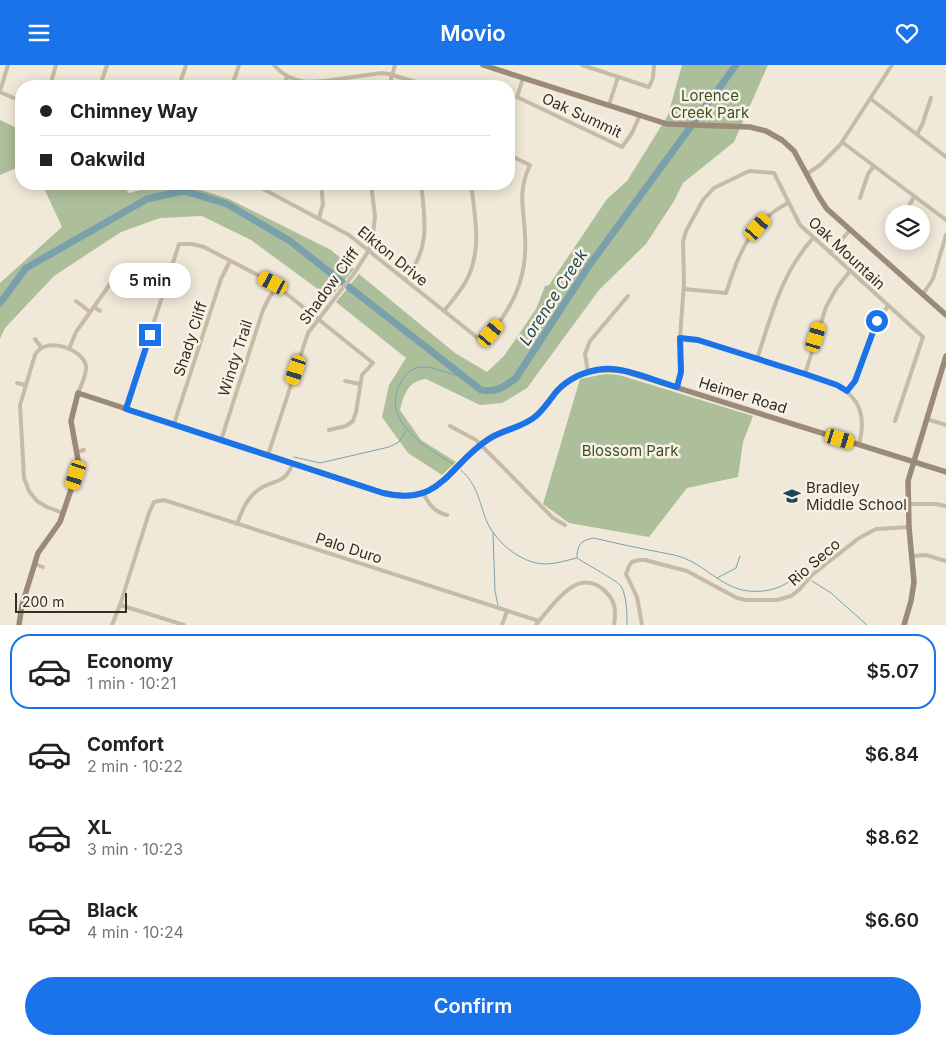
<!DOCTYPE html>
<meta charset="utf-8">
<style>
:root{--surface:#fff;--page:#f6f6f6;--text:#222;--muted:#767676;--line:#e0e0e0;--accent:#1a73e8}
body{margin:0;font-family:Inter,sans-serif;background:var(--page);color:var(--text);height:100vh;display:flex;flex-direction:column;font-size:19px;white-space:nowrap}
*{box-sizing:border-box;margin:0}
p{font-size:16px;color:var(--muted)}
.icon{flex:none;width:28px;height:28px;fill:none;stroke:currentColor;stroke-width:2;stroke-linecap:round;stroke-linejoin:round}
.map{position:relative;height:560px;overflow:hidden}
.drawer{display:flex;flex-direction:column;background:var(--surface);flex:1}
.drawer>*{flex:none}
.guide{position:absolute;left:15px;top:15px;width:500px;height:110px;border-radius:20px;box-shadow:0 2px 12px #0003;display:grid;align-content:center;height:110px;padding:0 25px;background:var(--surface)}
.controls{position:absolute;left:885px;top:140px;display:grid;gap:10px}
.controls a{display:grid;place-items:center;width:45px;height:45px;border-radius:50%;background:var(--surface);box-shadow:0 2px 12px #0003;font-size:25px}
.scale{position:absolute;left:15px;bottom:12px;width:112px;box-sizing:border-box;padding-left:5px;border:2px solid #332d27;border-top:0;font-size:14px;line-height:18px;white-space:nowrap;color:#332d27;-webkit-text-stroke:4px #f8f2e5;paint-order:stroke}
.end{position:absolute;width:22px;height:22px;margin:-11px;border:6px solid #1a73e8;background:#fff;box-shadow:0 0 0 2px #fff}
.from{border-radius:50%}
.bubble{position:absolute;height:35px;border-radius:18px;background:var(--surface);box-shadow:0 2px 12px #0003;font-size:16px;font-weight:600;line-height:35px;text-align:center}
.car{position:absolute;width:15px;height:30px;margin:-15px -8px;border-radius:6px;box-shadow:0 0 4px 1px #0007;background:linear-gradient(#f5c518 24%,#345 0 40%,#f5c518 0 76%,#345 0 86%,#f5c518 0)}
.guide b{display:flex;align-items:center;gap:18px;height:48px;font-size:19px}
.guide b+b{border-top:1px solid var(--line)}
.guide i{width:12px;height:12px;background:var(--text)}
ul{padding:9px 0 0;list-style:none}
li{display:flex;align-items:center;gap:15px;height:75px;margin:0 10px 8px;padding:0 15px;border:2px solid transparent;border-radius:20px}
li div{flex:1}
li b{display:block;font-size:19px}
li em{font-style:normal;font-weight:600}
li.current{border-color:var(--accent)}
li>.icon{width:45px;height:45px;stroke-width:1.5}
.cta{display:flex;gap:10px;margin-top:auto;padding:10px 25px}
.cta a{flex:1;height:58px;border-radius:30px;background:var(--accent);color:#fff;font-size:20px;font-weight:600;line-height:58px;text-align:center}
header{display:flex;justify-content:space-between;align-items:center;height:65px;padding:0 25px;background:var(--accent);color:#fff;font-size:22px;font-weight:600}
.map>svg:first-child{display:block}
.green{fill:#acbe9a}
.lines{fill:none;stroke-linecap:round;stroke-linejoin:round}
.stream{stroke:#7aa1ab;stroke-width:1}
.river{stroke:#7aa1ab;stroke-width:7}
.street{stroke:#c7baa6;stroke-width:4}
.secondary{stroke:#9a8a78;stroke-width:5.5}
.route{stroke:#1a73e8;stroke-width:6}
.labels{text-anchor:middle;dominant-baseline:central;stroke-width:5;stroke-linejoin:round;paint-order:stroke}
.park-label{font-size:15px;fill:#3d502c;stroke:#f8f2e5}
.street-label{font-size:15px;fill:#332d27;stroke:#f8f2e5}
.poi-label{font-size:15px;fill:#332d27;stroke:#f8f2e5;text-anchor:start}
.water-label{font-size:16px;font-style:italic;fill:#1e4753;stroke:#f8f2e5}
</style>
<header><svg class="icon" aria-label="menu" viewBox="0 0 24 24"><path d="M4 6h16M4 12h16M4 18h16"/></svg>Movio<svg class="icon" aria-label="heart" viewBox="0 0 24 24"><path d="M12 20l-8-8c-3-5 5-10 8-4 3-6 11-1 8 4z"/></svg></header>
<div class="map">
<svg width="946" height="560" viewBox="0 0 946 560">
<rect width="100%" height="100%" fill="#f0e9d9"/>
<!-- green -->
<g class="green">
<path d="M682,0H768L734,77L683,118L674,136L646,179L599,225L527,323L502,338L480,340L426,314C408,316 404,329 400,345L421,375L456,397L442,410L408,388L382,352L389,320L406,293L336,237L359,209L455,288L487,307L504,291L536,244L545,221L549,220L607,134L627,116L668,50Z"/>
<path d="M0,55L21,65V101L0,110Z"/>
<path d="M42,119H121L129,128L163,119H183L229,134L331,185L354,204L330,233L251,175L202,151L160,153L121,167L54,211L5,263L0,274V218L62,162Z"/>
<path d="M605,309L619,310L753,351L743,377L738,412L687,423L649,472L569,458L543,439L580,314Z"/>
</g>
<g class="lines">
<!-- stream -->
<g class="stream">
<path d="M294,392L320,398L389,382L399,377L406,366"/>
<path d="M453,399C428,384 380,356 400,319C404,310 412,302 423,302C431,301 457,311 467,314"/>
<path d="M461,405C477,420 478,432 485,452C493,475 520,499 546,499C556,499 567,495 577,493C583,497 619,517 621,521C627,532 627,548 627,560"/>
<path d="M493,468L495,526L498,540"/>
<path d="M577,492C577,480 581,475 594,473C614,478 634,482 654,486C663,488 672,489 681,492C705,500 722,523 748,526C758,527 770,526 779,522C789,518 794,511 807,513"/>
<path d="M717,513L736,503L740,491"/>
<path d="M812,516L831,528L867,560"/>
</g>
<!-- river -->
<g class="river">
<path d="M349,222L481,325C496,328 504,322 516,313L588,202L736,0"/>
<path d="M0,238L26,203L147,134L184,126L227,139L290,176L342,217"/>
</g>
<!-- street -->
<g class="street">
<path d="M274,0C292,21 314,18 339,14C353,12 367,10 381,8L389,9L429,21"/>
<path d="M582,0L649,22L653,13L654,0"/>
<path d="M523,13L517,32L622,82L632,68L640,50"/>
<path d="M50,21L56,0"/>
<path d="M100,21L107,0"/>
<path d="M179,21L186,0"/>
<path d="M232,21L239,0"/>
<path d="M284,21L287,12"/>
<path d="M389,21L395,0"/>
<path d="M0,26L8,0"/>
<path d="M0,27L21,36"/>
<path d="M871,34L946,92"/>
<path d="M609,40L618,12"/>
<path d="M917,69L922,60L931,33"/>
<path d="M842,77L946,155"/>
<path d="M807,109L820,100L840,80L892,0"/>
<path d="M254,119L349,170L484,278C511,244 528,216 525,171C524,142 517,128 530,100L509,90"/>
<path d="M860,133L868,109L874,101"/>
<path d="M904,149L914,132"/>
<path d="M319,153L323,139L321,119"/>
<path d="M830,188L850,165"/>
<path d="M405,214C431,184 425,155 421,119"/>
<path d="M684,224L726,228C739,189 749,158 788,138"/>
<path d="M923,229L933,214L946,170"/>
<path d="M76,236L90,247"/>
<path d="M94,242L100,246"/>
<path d="M444,246C451,237 459,228 465,218C483,187 475,152 471,119"/>
<path d="M680,273L698,275C736,287 774,298 812,311C823,316 838,318 847,327C864,341 864,360 859,380"/>
<path d="M35,274L41,282"/>
<path d="M69,284L76,267L120,205"/>
<path d="M757,294C772,249 781,209 813,173"/>
<path d="M588,307L585,289L590,276L628,231"/>
<path d="M805,309L826,242L836,224L850,206"/>
<path d="M345,316L360,319"/>
<path d="M17,318L25,320"/>
<path d="M677,322L681,307L680,273L684,218L683,177L686,166L703,135L714,123L749,106L774,108L800,160L923,272L895,356"/>
<path d="M847,326L855,316L874,261L888,241"/>
<path d="M126,344L179,179H192L204,182L273,218L373,298L362,310L356,347L353,356L346,361L329,365"/>
<path d="M927,354L946,360"/>
<path d="M174,359L221,214L230,196"/>
<path d="M450,361L476,375L553,453L565,460"/>
<path d="M221,375L263,245L269,233L277,222"/>
<path d="M77,387L84,385"/>
<path d="M268,390L308,268L355,207L369,185L373,170L375,151L371,119"/>
<path d="M423,428C429,439 434,447 447,450"/>
<path d="M909,439H936L946,441"/>
<path d="M63,448L47,442L37,436L29,426L24,413L20,340L35,290C45,270 83,284 86,301C87,310 81,320 78,328"/>
<path d="M237,459C242,446 246,434 258,425C275,413 284,421 293,398"/>
<path d="M913,491L926,490L946,496"/>
<path d="M35,499L43,502"/>
<path d="M120,540L184,560"/>
<path d="M112,560L120,540L149,448L154,437L164,435L539,556"/>
<path d="M502,560L507,546"/>
<path d="M536,560C553,540 578,499 606,527C616,537 616,547 614,560"/>
<path d="M642,560L637,532L626,509L629,501L632,497L639,495H645L687,506L737,533L746,535H777L791,531L799,525L812,510L859,473L876,464L909,462"/>
</g>
<!-- secondary -->
<g class="secondary">
<path d="M483,0L667,59L750,62L766,66L782,75L794,86L819,132L827,144L946,250"/>
<path d="M19,560L22,540L38,488L60,457L76,410L78,395L71,356L78,328L383,428C442,442 448,400 488,374C503,365 522,363 536,351C543,345 549,336 555,328C573,307 598,302 624,306L946,407"/>
<path d="M904,560L911,536L914,517L909,462L908,416L946,291"/>
</g>
</g>
<g class="lines">
<!-- route -->
<path class="route" d="M150,270L126,344L383,428C442,442 448,400 489,374C504,364 522,363 536,351C544,344 550,335 556,327C568,314 585,306 603,304C625,302 655,316 677,322L681,307L680,273L698,275L805,309L837,320L847,326L855,316L877,256"/>
</g>
<!-- icons -->
<defs>
<g id="school-bare" transform="scale(1.35)"><path d="M0-5L7-2L0 1L-7-2ZM-4 1L0 2.5L4 1V4Q0 6-4 4Z" fill="#1e4753" stroke="#f8f2e5" stroke-width="2.5" paint-order="stroke"/></g>
</defs>
<g fill-rule="evenodd">
<use href="#school-bare" x="792" y="431"/>
</g>
<g class="labels">
<!-- park labels -->
<g class="park-label">
<text x="710" y="30">Lorence<tspan x="710" dy="17">Creek Park</tspan></text>
<text x="630" y="385">Blossom Park</text>
</g>
<!-- street labels -->
<g class="street-label">
<text transform="translate(582 50) rotate(25)">Oak Summit</text>
<text transform="translate(847 188) rotate(43)">Oak Mountain</text>
<text transform="translate(393 191) rotate(39)">Elkton Drive</text>
<text transform="translate(329 221) rotate(-54)">Shadow Cliff</text>
<text transform="translate(190 274) rotate(-72)">Shady Cliff</text>
<text transform="translate(235 293) rotate(-72)">Windy Trail</text>
<text transform="translate(743 330) rotate(17)">Heimer Road</text>
<text transform="translate(349 483) rotate(18)">Palo Duro</text>
<text transform="translate(814 497) rotate(-41)">Rio Seco</text>
</g>
<!-- poi labels -->
<g class="poi-label">
<text x="806" y="422">Bradley<tspan x="806" dy="17">Middle School</tspan></text>
</g>
<!-- water labels -->
<g class="water-label">
<text transform="translate(553 232) rotate(-57)">Lorence Creek</text>
</g>
</g>
</svg>
<div class="controls">
<a><svg class="icon" aria-label="layers" viewBox="0 0 24 24"><path d="M12 4l9 5-9 5-9-5zM3 14l9 5 9-5"/></svg></a>
</div>
<div class="scale">200 m</div>
<i class="end from" style="left:877px;top:256px"></i>
<i class="end" style="left:150px;top:270px"></i>
<div class="bubble" style="left:109px;top:198px;width:82px">5 min</div>
<i class="car" style="left:758px;top:162px;rotate:41deg"></i>
<i class="car" style="left:273px;top:218px;rotate:297deg"></i>
<i class="car" style="left:491px;top:268px;rotate:40deg"></i>
<i class="car" style="left:816px;top:272px;rotate:17deg"></i>
<i class="car" style="left:296px;top:305px;rotate:198deg"></i>
<i class="car" style="left:840px;top:374px;rotate:107deg"></i>
<i class="car" style="left:76px;top:410px;rotate:198deg"></i>
<div class="guide">
<b><i class="from"></i>Chimney Way</b>
<b><i></i>Oakwild</b>
</div>
</div>
<section class="drawer">
<ul>
<li class="current"><svg class="icon" aria-label="car" viewBox="0 0 24 24"><path d="M5 17H2v-5l4-1 3-4h7l3 4 3 1v5h-3M9 17h6M6 11h13"/><circle cx="7" cy="17" r="2"/><circle cx="17" cy="17" r="2"/></svg><div><b>Economy</b><p>1 min · 10:21</p></div><em>$5.07</em></li>
<li><svg class="icon" aria-label="car" viewBox="0 0 24 24"><path d="M5 17H2v-5l4-1 3-4h7l3 4 3 1v5h-3M9 17h6M6 11h13"/><circle cx="7" cy="17" r="2"/><circle cx="17" cy="17" r="2"/></svg><div><b>Comfort</b><p>2 min · 10:22</p></div><em>$6.84</em></li>
<li><svg class="icon" aria-label="car" viewBox="0 0 24 24"><path d="M5 17H2v-5l4-1 3-4h7l3 4 3 1v5h-3M9 17h6M6 11h13"/><circle cx="7" cy="17" r="2"/><circle cx="17" cy="17" r="2"/></svg><div><b>XL</b><p>3 min · 10:23</p></div><em>$8.62</em></li>
<li><svg class="icon" aria-label="car" viewBox="0 0 24 24"><path d="M5 17H2v-5l4-1 3-4h7l3 4 3 1v5h-3M9 17h6M6 11h13"/><circle cx="7" cy="17" r="2"/><circle cx="17" cy="17" r="2"/></svg><div><b>Black</b><p>4 min · 10:24</p></div><em>$6.60</em></li>
</ul>
<div class="cta"><a>Confirm</a></div>
</section>
